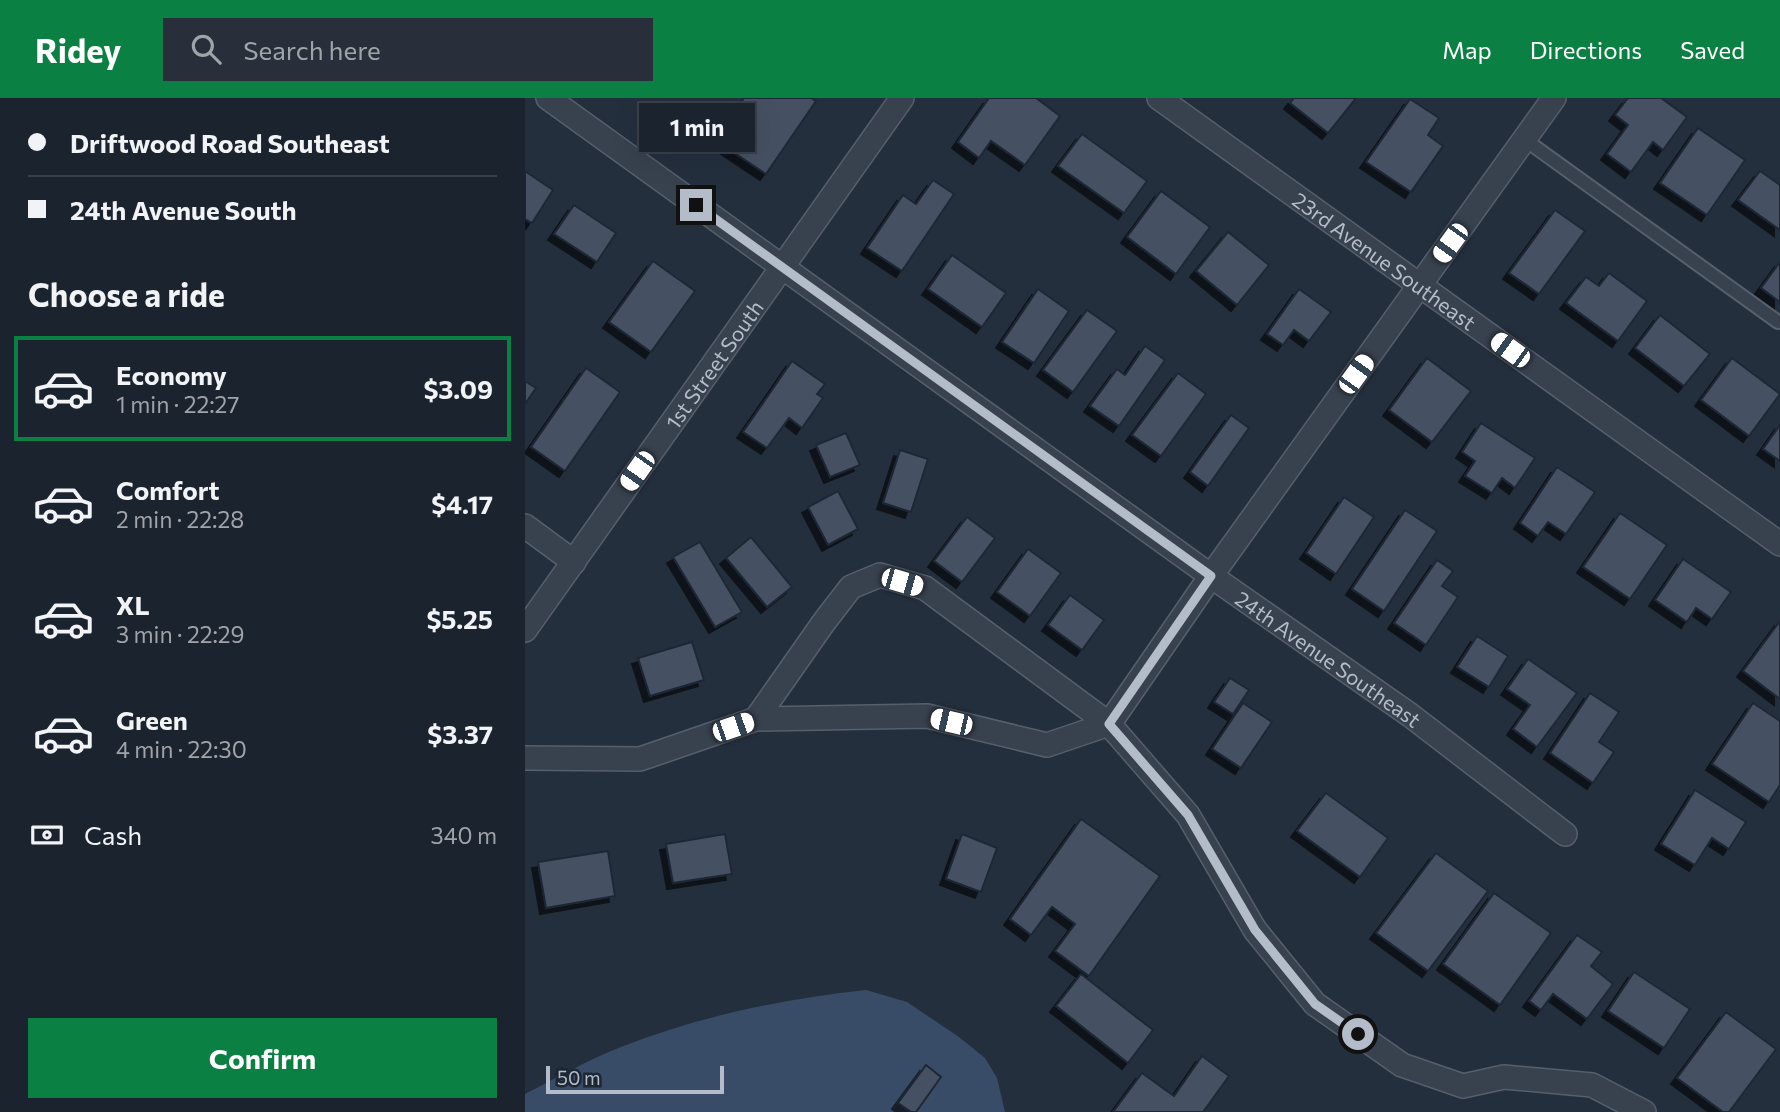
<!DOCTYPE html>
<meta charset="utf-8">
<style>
:root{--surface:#1b232e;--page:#282f3a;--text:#f1f3f6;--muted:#a0a4aa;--line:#39404a;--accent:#0b8043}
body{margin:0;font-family:Commissioner,sans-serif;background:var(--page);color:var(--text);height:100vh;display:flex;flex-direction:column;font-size:26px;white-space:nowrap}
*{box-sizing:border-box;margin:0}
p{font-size:23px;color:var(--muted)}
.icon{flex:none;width:38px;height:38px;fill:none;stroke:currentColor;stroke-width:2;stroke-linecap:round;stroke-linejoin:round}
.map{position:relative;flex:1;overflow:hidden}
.panel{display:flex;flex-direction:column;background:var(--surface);width:525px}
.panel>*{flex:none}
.banner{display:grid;align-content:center;height:154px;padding:0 28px;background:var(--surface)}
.scale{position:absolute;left:21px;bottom:18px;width:178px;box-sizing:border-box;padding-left:7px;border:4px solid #b4bcc9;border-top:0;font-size:19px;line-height:24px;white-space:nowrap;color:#b4bcc9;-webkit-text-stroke:5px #1d2633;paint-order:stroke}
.end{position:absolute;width:32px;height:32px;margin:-16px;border:9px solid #b4bcc9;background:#111;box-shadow:0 0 0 4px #111}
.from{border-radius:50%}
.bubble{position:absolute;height:49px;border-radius:0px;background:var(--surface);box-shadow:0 7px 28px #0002,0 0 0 2px var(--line);font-size:23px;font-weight:700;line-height:49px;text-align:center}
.car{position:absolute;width:21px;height:42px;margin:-21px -10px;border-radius:9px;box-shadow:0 0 5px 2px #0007;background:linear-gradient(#fff 24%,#345 0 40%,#fff 0 76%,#345 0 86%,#fff 0)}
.banner b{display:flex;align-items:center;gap:24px;height:66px;font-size:26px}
.banner b+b{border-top:2px solid var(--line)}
.banner i{width:18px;height:18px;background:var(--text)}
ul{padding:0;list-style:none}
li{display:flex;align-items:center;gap:21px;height:105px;margin:0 14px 10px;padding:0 14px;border:4px solid transparent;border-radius:0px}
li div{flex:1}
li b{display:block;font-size:26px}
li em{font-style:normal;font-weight:700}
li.selected{border-color:var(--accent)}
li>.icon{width:63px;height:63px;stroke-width:1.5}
h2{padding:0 28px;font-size:32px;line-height:84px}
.pay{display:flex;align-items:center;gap:18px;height:77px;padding:0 28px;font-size:26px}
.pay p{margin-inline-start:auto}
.primary-button{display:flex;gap:14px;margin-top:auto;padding:14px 28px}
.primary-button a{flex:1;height:80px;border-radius:0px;background:var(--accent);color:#fff;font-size:28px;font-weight:700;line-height:80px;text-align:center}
header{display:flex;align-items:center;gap:42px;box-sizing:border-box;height:98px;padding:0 35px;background:var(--accent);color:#fff}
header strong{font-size:33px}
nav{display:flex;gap:38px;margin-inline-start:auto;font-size:24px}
.search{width:490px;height:63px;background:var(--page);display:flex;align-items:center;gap:18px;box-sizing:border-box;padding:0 24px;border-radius:0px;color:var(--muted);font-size:26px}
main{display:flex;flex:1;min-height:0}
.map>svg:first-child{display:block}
.water{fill:#394c67}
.building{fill:#455162;stroke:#1f2835;stroke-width:2;filter:url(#shadow)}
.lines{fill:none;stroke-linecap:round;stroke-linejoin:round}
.service-casing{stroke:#565f6c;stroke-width:16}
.minor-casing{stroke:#565f6c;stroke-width:26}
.service{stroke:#38414e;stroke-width:12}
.minor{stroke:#38414e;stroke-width:23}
.route{stroke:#b4bcc9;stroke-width:9}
.labels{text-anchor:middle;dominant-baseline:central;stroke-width:5;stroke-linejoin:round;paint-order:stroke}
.street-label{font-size:21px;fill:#b4bcc9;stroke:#1d2633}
</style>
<header>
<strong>Ridey</strong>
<div class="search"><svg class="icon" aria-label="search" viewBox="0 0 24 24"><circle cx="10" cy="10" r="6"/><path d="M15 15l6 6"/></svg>Search here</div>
<nav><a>Map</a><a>Directions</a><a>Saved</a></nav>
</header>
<main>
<section class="panel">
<div class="banner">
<b><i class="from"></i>Driftwood Road Southeast</b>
<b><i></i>24th Avenue South</b>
</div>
<h2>Choose a ride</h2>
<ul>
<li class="selected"><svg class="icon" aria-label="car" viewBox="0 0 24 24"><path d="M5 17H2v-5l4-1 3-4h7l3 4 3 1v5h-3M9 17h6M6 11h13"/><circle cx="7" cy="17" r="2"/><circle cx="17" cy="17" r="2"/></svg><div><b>Economy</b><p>1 min · 22:27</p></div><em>$3.09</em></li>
<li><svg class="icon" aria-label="car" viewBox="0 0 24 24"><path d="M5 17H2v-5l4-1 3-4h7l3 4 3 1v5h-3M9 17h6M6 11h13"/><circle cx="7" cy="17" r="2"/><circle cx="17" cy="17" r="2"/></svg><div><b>Comfort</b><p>2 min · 22:28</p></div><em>$4.17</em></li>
<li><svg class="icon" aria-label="car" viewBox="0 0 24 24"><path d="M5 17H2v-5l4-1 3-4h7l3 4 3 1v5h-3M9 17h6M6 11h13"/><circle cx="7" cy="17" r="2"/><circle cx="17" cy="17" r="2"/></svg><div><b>XL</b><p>3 min · 22:29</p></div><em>$5.25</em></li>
<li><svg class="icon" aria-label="car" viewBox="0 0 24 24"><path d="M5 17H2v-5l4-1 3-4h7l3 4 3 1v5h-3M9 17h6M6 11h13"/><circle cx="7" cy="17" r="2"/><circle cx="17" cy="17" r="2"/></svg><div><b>Green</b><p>4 min · 22:30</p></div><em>$3.37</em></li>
</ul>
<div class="pay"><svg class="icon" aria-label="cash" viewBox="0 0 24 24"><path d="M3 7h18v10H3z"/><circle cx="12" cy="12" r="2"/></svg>Cash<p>340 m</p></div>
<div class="primary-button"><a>Confirm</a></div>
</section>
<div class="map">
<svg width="1255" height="1014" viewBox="0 0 1255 1014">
<defs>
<filter id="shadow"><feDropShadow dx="-6" dy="6" stdDeviation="0" flood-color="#0009"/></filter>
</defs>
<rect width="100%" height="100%" fill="#242f3e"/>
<!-- water -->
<path class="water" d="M341,892L382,904L434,939L460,960L472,980L480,1014H0V996C31,980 63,962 96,949C175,918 258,901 341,892Z"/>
<!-- building -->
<g class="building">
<path d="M219,0H286L291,3L241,76L190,42Z"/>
<path d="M464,0H511L535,18L500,67L466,43L454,60L433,44Z"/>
<path d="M769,0H831L803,35L765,5Z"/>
<path d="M1103,0H1136L1162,19L1138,52L1128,44L1106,74L1082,56L1103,27L1090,17Z"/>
<path d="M885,1L914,20L903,37L918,48L886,94L841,64Z"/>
<path d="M1173,30L1220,62L1182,117L1135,85Z"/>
<path d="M557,36L622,83L599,115L533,68Z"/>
<path d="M0,73L28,92L7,125L0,121Z"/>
<path d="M1235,73L1255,87V132L1213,102Z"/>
<path d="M408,82L429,96L377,173L342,150L378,97L391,106Z"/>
<path d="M636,93L685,129L651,176L602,139Z"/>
<path d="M49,107L91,135L72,164L29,136Z"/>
<path d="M1030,112L1060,133L1014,196L984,175Z"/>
<path d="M703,134L744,167L712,207L671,173Z"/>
<path d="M427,157L481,195L457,229L403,191Z"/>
<path d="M128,163L170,193L126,254L84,224Z"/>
<path d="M1255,164V204L1236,190Z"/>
<path d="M1084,175L1122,203L1093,243L1041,205L1061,179L1074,188Z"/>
<path d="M513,191L544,213L509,265L477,244Z"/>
<path d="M774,191L806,214L784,243L769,232L758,247L742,236Z"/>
<path d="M562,212L592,233L548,294L518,272Z"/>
<path d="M1135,217L1185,256L1159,288L1110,250Z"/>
<path d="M620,248L640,262L594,328L565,308L592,271L600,277Z"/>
<path d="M902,260L946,293L907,344L864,312Z"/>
<path d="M1207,260L1255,296L1224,338L1176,302Z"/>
<path d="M267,263L300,286L292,296L298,300L277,330L264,320L242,350L218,334Z"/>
<path d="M61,270L95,294L40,373L6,349Z"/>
<path d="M653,275L681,296L636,358L607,337Z"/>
<path d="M0,283L11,290L0,306Z"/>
<path d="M706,317L724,330L683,388L665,374Z"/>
<path d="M956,325L1010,360L990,390L977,380L967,395L940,378L950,363L937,354Z"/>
<path d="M1255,327V363L1238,351Z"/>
<path d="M321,335L335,367L305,379L291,347Z"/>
<path d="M375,352L403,361L386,414L358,405Z"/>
<path d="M1032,369L1070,394L1041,436L1023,424L1013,438L995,425Z"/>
<path d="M313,393L333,431L303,447L283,409Z"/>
<path d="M819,399L849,419L811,476L781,455Z"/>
<path d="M880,412L912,433L859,513L827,491Z"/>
<path d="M1095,415L1142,447L1105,501L1058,469Z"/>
<path d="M442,419L470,440L437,484L409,463Z"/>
<path d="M226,439L267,489L242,509L201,460Z"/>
<path d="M175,444L217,514L190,529L148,459Z"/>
<path d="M503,451L536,475L505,518L472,494Z"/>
<path d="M1158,461L1206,494L1187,521L1171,510L1162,524L1130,502Z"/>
<path d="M912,462L928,473L917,488L933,499L901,547L869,525Z"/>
<path d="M545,497L579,522L557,552L523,527Z"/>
<path d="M1255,523V601L1218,573Z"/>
<path d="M952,538L983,558L964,589L932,569Z"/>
<path d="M167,544L179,582L125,598L113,560Z"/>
<path d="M1003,561L1052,595L1012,649L988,631L1005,607L982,591Z"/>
<path d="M705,580L724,592L708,616L689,604Z"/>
<path d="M1065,595L1094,614L1074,644L1089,654L1068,685L1025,655Z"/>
<path d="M718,605L747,624L716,670L687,651Z"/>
<path d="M1228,605L1255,623V687L1244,704L1187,666Z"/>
<path d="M1170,692L1221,724L1204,751L1187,740L1170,767L1136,746Z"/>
<path d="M801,695L863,740L835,779L772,733Z"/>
<path d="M556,721L635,778L564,878L530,853L550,826L527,809L506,837L485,821Z"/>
<path d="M200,736L207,776L148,785L141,746Z"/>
<path d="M437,736L472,750L456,794L421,781Z"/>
<path d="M83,753L90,798L21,810L13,764Z"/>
<path d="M911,755L963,793L903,873L851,835Z"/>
<path d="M969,795L1026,835L975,907L918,866Z"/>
<path d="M1052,837L1077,854L1066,868L1088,886L1062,921L1028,896L1016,912L1004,903Z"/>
<path d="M1109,874L1165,911L1139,950L1083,913Z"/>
<path d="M556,876L628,932L603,965L531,908Z"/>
<path d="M1201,914L1251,951L1204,1014H1198L1152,980Z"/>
<path d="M677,958L704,978L678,1014H588L617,975L649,998Z"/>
<path d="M401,967L416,979L391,1014H386L373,1005Z"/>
</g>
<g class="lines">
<!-- service casing -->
<g class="service-casing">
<path id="service" d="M999,41L1253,224"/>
</g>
<!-- minor casing -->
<g class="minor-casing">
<g id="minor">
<path id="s1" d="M23,0L686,478L885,617L1040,736"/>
<path id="s2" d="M634,0L1255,446"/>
<path d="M0,428L49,464"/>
<path id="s3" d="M0,532L377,0"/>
<path d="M231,621L299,524L326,489L355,477L400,490L584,626L663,717L730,832L790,906L877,967L938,988L979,979L1067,987L1119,1014"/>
<path d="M584,626L686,478L1029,0"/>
<path d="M0,660L115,661L231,621L402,618L522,647L584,626"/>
</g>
</g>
<!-- service -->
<use href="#service" class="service"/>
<!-- minor -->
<use href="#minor" class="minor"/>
</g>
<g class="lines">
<!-- route -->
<path class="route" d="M171,107L686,478L584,626L663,717L730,832L790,906L833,936"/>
</g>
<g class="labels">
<!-- street labels -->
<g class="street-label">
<text stroke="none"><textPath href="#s2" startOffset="278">23rd Avenue Southeast</textPath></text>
<text stroke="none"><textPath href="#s3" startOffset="326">1st Street South</textPath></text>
<text stroke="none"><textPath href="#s1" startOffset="961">24th Avenue Southeast</textPath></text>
</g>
</g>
</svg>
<div class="scale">50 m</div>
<i class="end from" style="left:833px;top:936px"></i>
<i class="end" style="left:171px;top:107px"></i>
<div class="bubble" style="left:114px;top:5px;width:116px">1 min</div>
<i class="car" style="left:925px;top:145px;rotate:216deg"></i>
<i class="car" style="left:985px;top:252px;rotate:306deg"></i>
<i class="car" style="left:831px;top:276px;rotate:36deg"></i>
<i class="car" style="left:112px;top:373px;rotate:215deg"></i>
<i class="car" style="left:377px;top:484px;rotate:106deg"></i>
<i class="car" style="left:426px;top:624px;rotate:283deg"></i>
<i class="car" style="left:208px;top:629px;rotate:71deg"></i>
</div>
</main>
